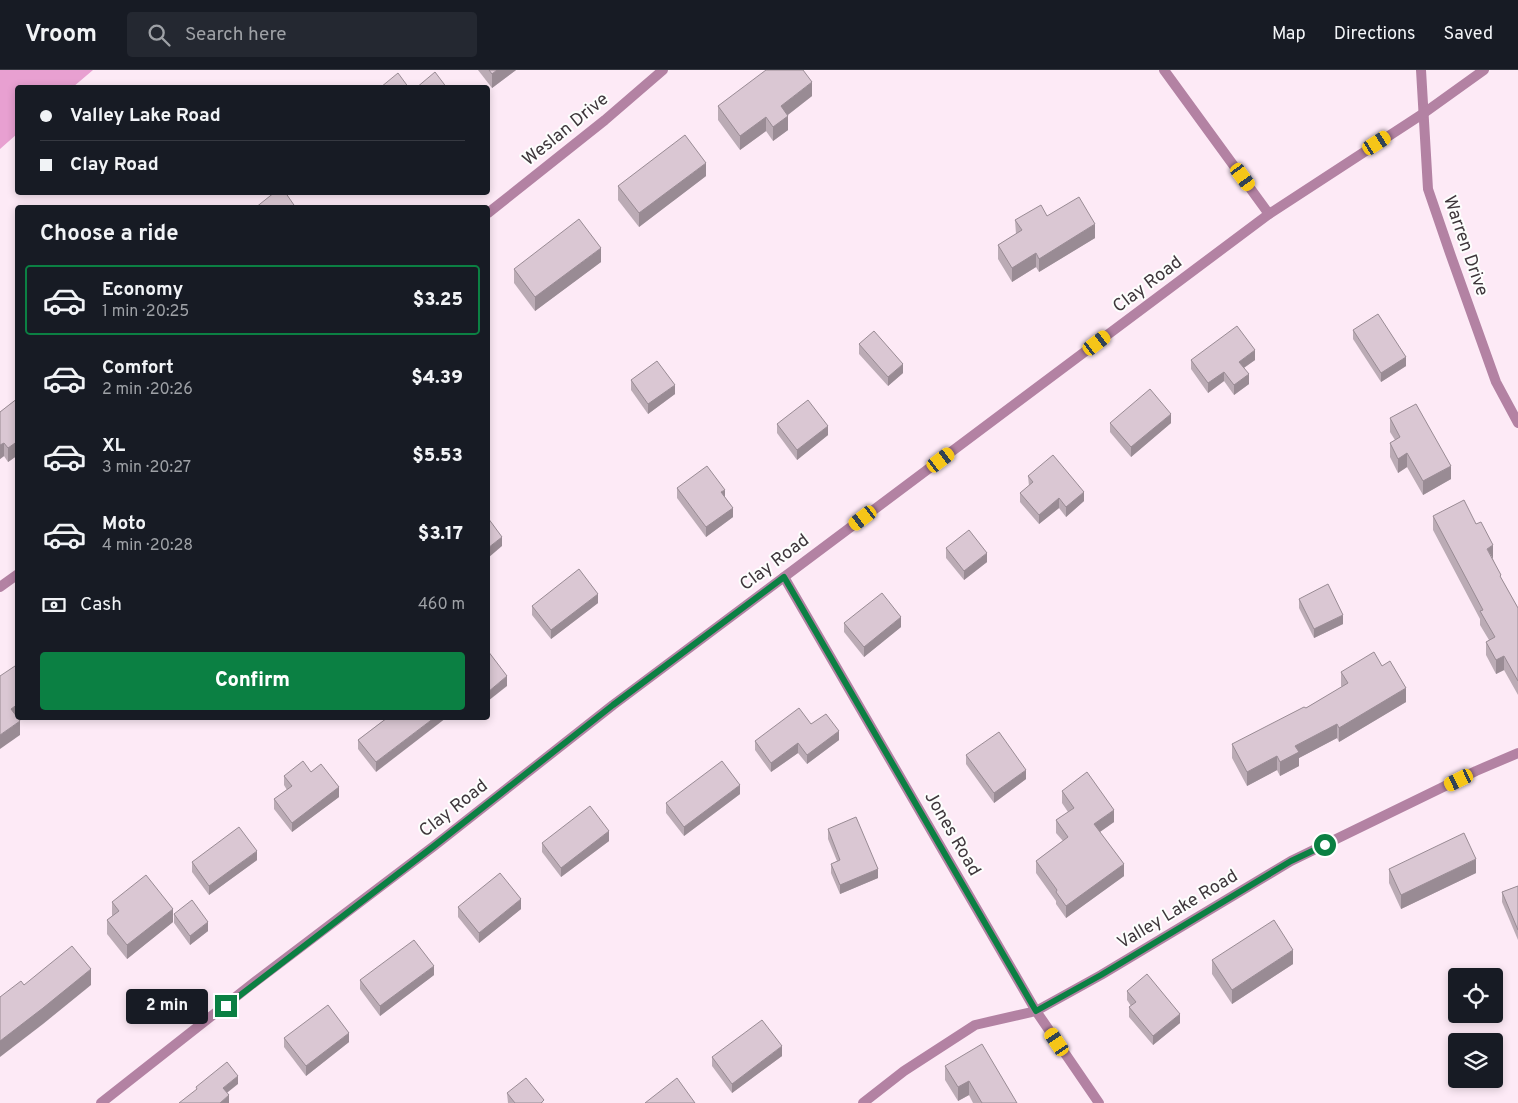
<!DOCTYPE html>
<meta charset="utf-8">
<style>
:root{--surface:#171b24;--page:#242831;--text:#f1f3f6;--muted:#9ea1a6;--line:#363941;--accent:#0b8043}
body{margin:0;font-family:Overpass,sans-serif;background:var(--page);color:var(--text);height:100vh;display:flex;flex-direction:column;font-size:19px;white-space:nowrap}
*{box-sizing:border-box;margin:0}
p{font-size:16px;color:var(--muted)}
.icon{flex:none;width:28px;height:28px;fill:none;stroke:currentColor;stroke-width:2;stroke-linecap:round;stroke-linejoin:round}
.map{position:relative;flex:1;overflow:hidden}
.panel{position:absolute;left:15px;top:135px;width:475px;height:515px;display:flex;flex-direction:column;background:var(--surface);border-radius:5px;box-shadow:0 2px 8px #0003}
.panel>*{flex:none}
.banner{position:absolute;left:15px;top:15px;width:475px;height:110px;border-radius:5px;box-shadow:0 2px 8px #0003;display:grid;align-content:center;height:110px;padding:0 25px;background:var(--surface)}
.tools{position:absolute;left:1448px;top:898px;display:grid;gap:10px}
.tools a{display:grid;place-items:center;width:55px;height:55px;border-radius:5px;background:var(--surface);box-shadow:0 2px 8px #0003;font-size:25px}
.end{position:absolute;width:22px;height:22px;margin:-11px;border:6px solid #0b8043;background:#fff;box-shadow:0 0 0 2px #fff}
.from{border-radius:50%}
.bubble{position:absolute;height:35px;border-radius:5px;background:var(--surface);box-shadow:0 2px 8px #0003;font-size:16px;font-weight:800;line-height:35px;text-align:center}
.car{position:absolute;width:15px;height:30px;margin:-15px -8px;border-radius:6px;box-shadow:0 0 4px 1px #0007;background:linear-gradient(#f5c518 24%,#345 0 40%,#f5c518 0 76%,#345 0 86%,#f5c518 0)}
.banner b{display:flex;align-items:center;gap:18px;height:48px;font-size:19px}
.banner b+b{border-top:1px solid var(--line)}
.banner i{width:12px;height:12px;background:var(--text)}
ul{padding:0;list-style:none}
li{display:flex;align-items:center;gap:15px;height:70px;margin:0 10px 8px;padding:0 15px;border:2px solid transparent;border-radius:5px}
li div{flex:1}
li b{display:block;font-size:19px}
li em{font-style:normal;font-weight:800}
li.on{border-color:var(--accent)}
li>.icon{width:45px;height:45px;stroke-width:1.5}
h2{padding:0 25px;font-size:22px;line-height:60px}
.pay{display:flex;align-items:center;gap:12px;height:55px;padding:0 25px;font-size:19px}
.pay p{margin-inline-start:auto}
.primary-button{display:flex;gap:10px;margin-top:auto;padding:10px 25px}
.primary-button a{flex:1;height:58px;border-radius:5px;background:var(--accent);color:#fff;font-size:20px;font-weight:800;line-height:58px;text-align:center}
header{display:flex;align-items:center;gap:30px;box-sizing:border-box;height:70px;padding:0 25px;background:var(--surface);border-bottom:1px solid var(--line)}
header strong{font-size:24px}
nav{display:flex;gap:28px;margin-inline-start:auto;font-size:18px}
.search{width:350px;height:45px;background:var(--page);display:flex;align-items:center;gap:12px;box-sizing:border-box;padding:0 18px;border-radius:5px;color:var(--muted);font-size:19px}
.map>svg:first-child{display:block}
.water{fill:#e8a0d1}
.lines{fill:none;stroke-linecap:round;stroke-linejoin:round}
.minor{stroke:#b382a3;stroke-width:10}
.tertiary{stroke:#b382a3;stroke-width:10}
.wall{fill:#bbabb5}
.shaded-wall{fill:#998b94}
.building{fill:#dac7d3;stroke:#998b94}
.route{stroke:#0b8043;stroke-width:6}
.labels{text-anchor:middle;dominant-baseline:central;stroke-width:4;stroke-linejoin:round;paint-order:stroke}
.street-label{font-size:18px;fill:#3f373c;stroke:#fdfefd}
</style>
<header>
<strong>Vroom</strong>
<div class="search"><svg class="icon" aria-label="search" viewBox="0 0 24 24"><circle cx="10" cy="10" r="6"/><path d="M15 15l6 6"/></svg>Search here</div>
<nav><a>Map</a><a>Directions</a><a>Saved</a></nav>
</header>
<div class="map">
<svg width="1518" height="1033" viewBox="0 0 1518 1033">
<rect width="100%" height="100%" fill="#fdeaf6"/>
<!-- water -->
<path class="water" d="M0,0H93L73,17L18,18L17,64L0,79Z"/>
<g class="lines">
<!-- minor -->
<g class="minor">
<path d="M1164,0L1269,144"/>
<path d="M1421,0L1428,119L1451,186L1496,312L1518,353"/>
<path d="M488,143L605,50L663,0"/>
<path d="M784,507L1036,941L1099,1033"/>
<path d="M0,517L18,504"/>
<path d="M863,1033L904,1001L975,955L1036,941L1101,905L1291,791L1476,701L1518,683"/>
</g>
<!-- tertiary -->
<path class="tertiary" d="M101,1033L256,911L434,776L613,635L1269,144L1424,43L1484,0"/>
</g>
<!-- wall -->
<g class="wall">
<path d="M478,0H516L492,18Z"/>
<path d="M812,26L788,45V60L773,71L766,61L740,80L718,50V36Z"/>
<path d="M706,106L639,157L618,130V116Z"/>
<path d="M1047,146L1095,168L1039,202L1036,197L1012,212L998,189V175L1016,164L1015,150Z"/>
<path d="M601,192L535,241L514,213V199Z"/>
<path d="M1353,260L1406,296L1381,312L1353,269Z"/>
<path d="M859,274L903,303L888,316L859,284Z"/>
<path d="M1191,290H1255L1244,298L1249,314L1234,325L1224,311L1208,323L1191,299Z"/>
<path d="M631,310L675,324L648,344L631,320Z"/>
<path d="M18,328V385L8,392L4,386L0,389V342Z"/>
<path d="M1390,348L1451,409L1423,425L1407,397L1398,403L1390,387V373L1395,370L1390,362Z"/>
<path d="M1110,353H1171L1131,387L1110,362Z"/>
<path d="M777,354L828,365L797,390L777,363Z"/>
<path d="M1028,406L1084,431L1066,447L1059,438L1039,454L1020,432V423L1029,416Z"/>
<path d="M677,418L725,427L733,447L706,467L677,428Z"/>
<path d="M1433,446L1493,489L1501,508L1518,538V625L1504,600L1496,604L1486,585V572L1489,570L1480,555V549L1433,460Z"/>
<path d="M946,478L987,492L964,510L946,488Z"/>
<path d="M1299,529L1343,554L1314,568L1299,538Z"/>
<path d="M598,533L551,569L532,545V536Z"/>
<path d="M844,553L901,557L864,587L844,562Z"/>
<path d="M1382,596L1406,632L1339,672L1337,668L1299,688V696L1280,706L1277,700L1247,716L1232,688V674L1306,638L1342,617L1341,616V602Z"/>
<path d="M387,648L376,702L358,679V670Z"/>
<path d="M811,654L839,670L807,694L798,683L771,702L755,680V671Z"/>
<path d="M966,685L1026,709L994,733L966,694Z"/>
<path d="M311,702L339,727L292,762L274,739V729L287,720L284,715V706Z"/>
<path d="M1062,721L1114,752L1100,762L1124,806L1066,848L1056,834V831L1036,803V791L1063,771L1056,763V750L1068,742L1062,733Z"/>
<path d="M740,724L684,766L666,743V733Z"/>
<path d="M828,759L878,808L840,824L831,803V794L837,791L828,769Z"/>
<path d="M609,771L561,807L542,782V773Z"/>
<path d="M257,790L209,825L192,802V792Z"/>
<path d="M1389,799L1476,803L1401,839L1389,813Z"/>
<path d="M1518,816V870L1502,832V822Z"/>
<path d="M112,832L173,852L127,889L107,864V850L112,846Z"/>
<path d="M458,837L521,839L479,873L458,847Z"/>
<path d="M174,844L208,861L190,875L174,853Z"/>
<path d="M1212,890L1293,894L1232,934L1212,904Z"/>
<path d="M434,905L380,946L360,919V910Z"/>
<path d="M1127,921L1180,953L1153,975L1129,947V937L1131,936L1127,930Z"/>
<path d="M284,968L349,972L306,1006L284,977Z"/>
<path d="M782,986L732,1023L712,996V987Z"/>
<path d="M945,996L1017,1033H973L969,1025L958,1031L945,1010Z"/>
<path d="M507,1023L544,1033H508Z"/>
</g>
<!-- shaded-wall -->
<g class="shaded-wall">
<path d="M497,0H516L492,18V4Z"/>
<path d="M812,12V26L781,50V36Z"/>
<path d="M788,46V60L773,71V57Z"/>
<path d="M766,47V61L740,80V66Z"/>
<path d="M706,93V106L639,157V143Z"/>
<path d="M1095,154V168L1039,202V189Z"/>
<path d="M601,178V192L535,241V227Z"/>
<path d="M1036,183V197L1012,212V198Z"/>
<path d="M1255,280V290L1239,301V292Z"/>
<path d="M1406,287V296L1381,312V303Z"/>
<path d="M903,294V303L888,316V307Z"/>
<path d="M1224,302V311L1208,323V313Z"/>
<path d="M1249,304V314L1234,325V315Z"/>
<path d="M675,315V324L648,344V334Z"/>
<path d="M1171,344V353L1131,387V377Z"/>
<path d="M828,356V365L797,390V380Z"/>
<path d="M18,371V385L8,392V378Z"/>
<path d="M4,373V386L0,389V375Z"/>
<path d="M1407,383V397L1398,403V389Z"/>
<path d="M1451,396V409L1423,425V411Z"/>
<path d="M725,420V429L721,422Z"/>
<path d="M1084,422V431L1066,447V437Z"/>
<path d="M1059,428V438L1039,454V445Z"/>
<path d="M733,438V447L706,467V457Z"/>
<path d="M502,467V476L488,488V478Z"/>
<path d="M1493,475V489L1487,479Z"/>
<path d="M987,483V492L964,510V501Z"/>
<path d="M598,524V533L551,569V560Z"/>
<path d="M1343,545V554L1314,568V559Z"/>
<path d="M901,547V557L864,587V577Z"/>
<path d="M1504,586V600L1496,604V590Z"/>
<path d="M507,606V616L488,631V622Z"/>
<path d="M1406,618V632L1339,672V658Z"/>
<path d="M18,634V648L11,653V639Z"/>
<path d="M434,648H446L376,702V692Z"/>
<path d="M20,651V665L0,679V665Z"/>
<path d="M1337,654V668L1299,688V696L1280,706V692L1295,676Z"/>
<path d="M839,661V670L807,694V685Z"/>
<path d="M798,673V683L771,702V693Z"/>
<path d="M1277,686V700L1247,716V702Z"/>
<path d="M1026,700V709L994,733V723Z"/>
<path d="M740,715V724L684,766V757Z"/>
<path d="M339,717V727L292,762V753Z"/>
<path d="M1114,740V752L1094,766V754Z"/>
<path d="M609,761V771L561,807V798Z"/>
<path d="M257,781V790L209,825V816Z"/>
<path d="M1476,789V803L1401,839V825Z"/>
<path d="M1124,794V806L1066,848V836Z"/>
<path d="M878,799V808L840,824V815Z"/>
<path d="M521,829V839L479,873V863Z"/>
<path d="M173,839V852L127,889V875Z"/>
<path d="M208,852V861L190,875V866Z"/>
<path d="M1293,880V894L1232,934V920Z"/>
<path d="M434,896V905L380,946V936Z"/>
<path d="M91,899V915L43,954L0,987V971Z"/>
<path d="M1180,944V953L1153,975V966Z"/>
<path d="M349,963V972L306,1006V996Z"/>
<path d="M782,976V986L732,1023V1014Z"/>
<path d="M238,1006V1014L223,1026V1018Z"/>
<path d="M969,1011V1025L958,1031V1017Z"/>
<path d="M229,1025V1033H220Z"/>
</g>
<!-- building -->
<g class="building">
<path d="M489,0H497L492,4Z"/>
<path d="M766,0H803L812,12L781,36L788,46L773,57L766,47L740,66L718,36Z"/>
<path d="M435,2L447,18H416Z"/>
<path d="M398,3L409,18H381V17Z"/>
<path d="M685,65L706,93L639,143L618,116Z"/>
<path d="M275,122H285L296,138H255Z"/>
<path d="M1079,127L1095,154L1039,189L1036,183L1012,198L998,175L1022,160L1015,150L1041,135L1047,146Z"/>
<path d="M579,149L601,178L535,227L514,199Z"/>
<path d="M1378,244L1406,287L1381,303L1353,260Z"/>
<path d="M1237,256L1255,280L1239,292L1249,304L1234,315L1224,302L1208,313L1191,290Z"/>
<path d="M874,261L903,294L888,307L859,274Z"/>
<path d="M657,291L675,315L648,334L631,310Z"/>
<path d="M1150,319L1171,344L1131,377L1110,353Z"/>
<path d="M18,328V371L8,378L4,373L0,375V342Z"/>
<path d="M808,330L828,356L797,380L777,354Z"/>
<path d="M1416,334L1451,396L1423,411L1407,383L1398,389L1390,373L1400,367L1390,348Z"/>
<path d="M1053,385L1084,422L1066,437L1059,428L1039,445L1020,423L1033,412L1028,406Z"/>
<path d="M707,396L725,420L721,422L733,438L706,457L677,418Z"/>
<path d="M1464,430L1476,454L1481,452L1493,475L1487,479L1501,505L1500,506L1518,538V611L1504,586L1496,590L1486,572L1495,567L1480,541L1483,540L1433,446Z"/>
<path d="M488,448L502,467L488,478Z"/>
<path d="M969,460L987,483L964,501L946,478Z"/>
<path d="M579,499L598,524L551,560L532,536Z"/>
<path d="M1328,514L1343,545L1314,559L1299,529Z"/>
<path d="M882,523L901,547L864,577L844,553Z"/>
<path d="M488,581L507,606L488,622Z"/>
<path d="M1374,582L1382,596L1390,591L1406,618L1339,658L1337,654L1295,676L1299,682L1280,692L1277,686L1247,702L1232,674L1304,637L1306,638L1348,613L1341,602Z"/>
<path d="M18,594V634L11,639L20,651L0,665V606Z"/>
<path d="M799,638L811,654L826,644L839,661L807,685L798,673L771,693L755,671Z"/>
<path d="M387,648H434L376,692L358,670Z"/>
<path d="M999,662L1026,700L994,723L966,685Z"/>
<path d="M303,691L311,702L321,694L339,717L292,753L274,729L292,716L284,706Z"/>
<path d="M722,691L740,715L684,757L666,733Z"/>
<path d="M1087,702L1114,740L1094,754L1124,794L1066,836L1056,822L1057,820L1036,791L1068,767L1056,750L1074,738L1062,721Z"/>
<path d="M590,736L609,761L561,798L542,773Z"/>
<path d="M856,747L878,799L840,815L831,794L840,790L828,759Z"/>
<path d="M239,757L257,781L209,816L192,792Z"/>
<path d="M1464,763L1476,789L1401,825L1389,799Z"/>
<path d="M500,803L521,829L479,863L458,837Z"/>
<path d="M146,805L173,839L127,875L107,850L119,841L112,832Z"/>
<path d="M1518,816V860L1502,822Z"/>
<path d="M192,830L208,852L190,866L174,844Z"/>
<path d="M1274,850L1293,880L1232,920L1212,890Z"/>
<path d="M414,870L434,896L380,936L360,910Z"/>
<path d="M72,876L91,899L43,938L0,971V927L21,911L24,915Z"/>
<path d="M1147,904L1180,944L1153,966L1129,937L1136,932L1127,921Z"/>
<path d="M328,935L349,963L306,996L284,968Z"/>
<path d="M762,950L782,976L732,1014L712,987Z"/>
<path d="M982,974L1017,1033H982L969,1011L958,1017L945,996Z"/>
<path d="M227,992L238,1006L223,1018L229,1025L220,1033H179L197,1019L196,1017Z"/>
<path d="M526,1008L544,1030L541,1033H515L507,1023Z"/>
<path d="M677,1008L695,1033H645Z"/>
</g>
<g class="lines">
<!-- route -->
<path class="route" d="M226,936L434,776L613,635L784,507L1036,941L1101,905L1291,791L1325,775"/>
</g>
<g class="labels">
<!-- street labels -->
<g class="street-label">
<text transform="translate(566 60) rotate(-39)">Weslan Drive</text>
<text transform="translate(1465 176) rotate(71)">Warren Drive</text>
<text transform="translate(1148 215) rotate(-37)">Clay Road</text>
<text transform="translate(775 493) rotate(-37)">Clay Road</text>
<text transform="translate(454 739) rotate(-38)">Clay Road</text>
<text transform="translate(952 764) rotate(60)">Jones Road</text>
<text transform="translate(1178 840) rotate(-31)">Valley Lake Road</text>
</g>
</g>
</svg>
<div class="tools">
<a><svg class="icon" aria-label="locate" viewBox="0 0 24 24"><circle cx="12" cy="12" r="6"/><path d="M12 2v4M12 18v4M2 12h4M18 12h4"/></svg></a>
<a><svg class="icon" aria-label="layers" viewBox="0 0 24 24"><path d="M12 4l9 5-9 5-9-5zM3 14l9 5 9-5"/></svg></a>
</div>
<i class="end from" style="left:1325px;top:775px"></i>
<i class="end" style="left:226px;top:936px"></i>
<div class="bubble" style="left:126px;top:919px;width:82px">2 min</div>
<i class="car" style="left:1377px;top:73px;rotate:57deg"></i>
<i class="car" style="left:1243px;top:107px;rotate:144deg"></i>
<i class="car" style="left:1097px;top:273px;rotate:53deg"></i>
<i class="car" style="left:941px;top:390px;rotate:53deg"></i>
<i class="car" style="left:863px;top:448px;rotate:233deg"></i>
<i class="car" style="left:1459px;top:710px;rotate:244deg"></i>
<i class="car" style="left:1057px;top:972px;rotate:326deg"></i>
<div class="banner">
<b><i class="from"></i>Valley Lake Road</b>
<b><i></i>Clay Road</b>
</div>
<section class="panel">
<h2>Choose a ride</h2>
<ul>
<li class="on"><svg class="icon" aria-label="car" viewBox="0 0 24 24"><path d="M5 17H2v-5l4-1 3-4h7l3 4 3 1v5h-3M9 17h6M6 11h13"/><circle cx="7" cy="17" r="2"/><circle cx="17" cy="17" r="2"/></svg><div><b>Economy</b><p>1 min · 20:25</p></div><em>$3.25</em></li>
<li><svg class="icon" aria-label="car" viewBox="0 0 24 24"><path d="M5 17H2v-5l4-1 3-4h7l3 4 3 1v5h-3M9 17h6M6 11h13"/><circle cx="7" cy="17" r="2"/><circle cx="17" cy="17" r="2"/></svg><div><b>Comfort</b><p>2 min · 20:26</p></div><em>$4.39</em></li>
<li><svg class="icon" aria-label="car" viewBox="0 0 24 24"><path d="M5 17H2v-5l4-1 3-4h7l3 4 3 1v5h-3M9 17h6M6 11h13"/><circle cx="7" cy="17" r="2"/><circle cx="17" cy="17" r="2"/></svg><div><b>XL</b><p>3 min · 20:27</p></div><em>$5.53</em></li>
<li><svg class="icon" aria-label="car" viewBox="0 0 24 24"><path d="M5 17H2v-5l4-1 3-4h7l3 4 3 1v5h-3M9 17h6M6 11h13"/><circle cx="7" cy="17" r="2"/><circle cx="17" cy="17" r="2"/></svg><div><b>Moto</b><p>4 min · 20:28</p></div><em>$3.17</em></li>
</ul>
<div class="pay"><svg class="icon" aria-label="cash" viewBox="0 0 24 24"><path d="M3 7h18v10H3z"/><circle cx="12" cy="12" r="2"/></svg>Cash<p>460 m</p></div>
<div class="primary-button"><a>Confirm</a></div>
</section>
</div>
